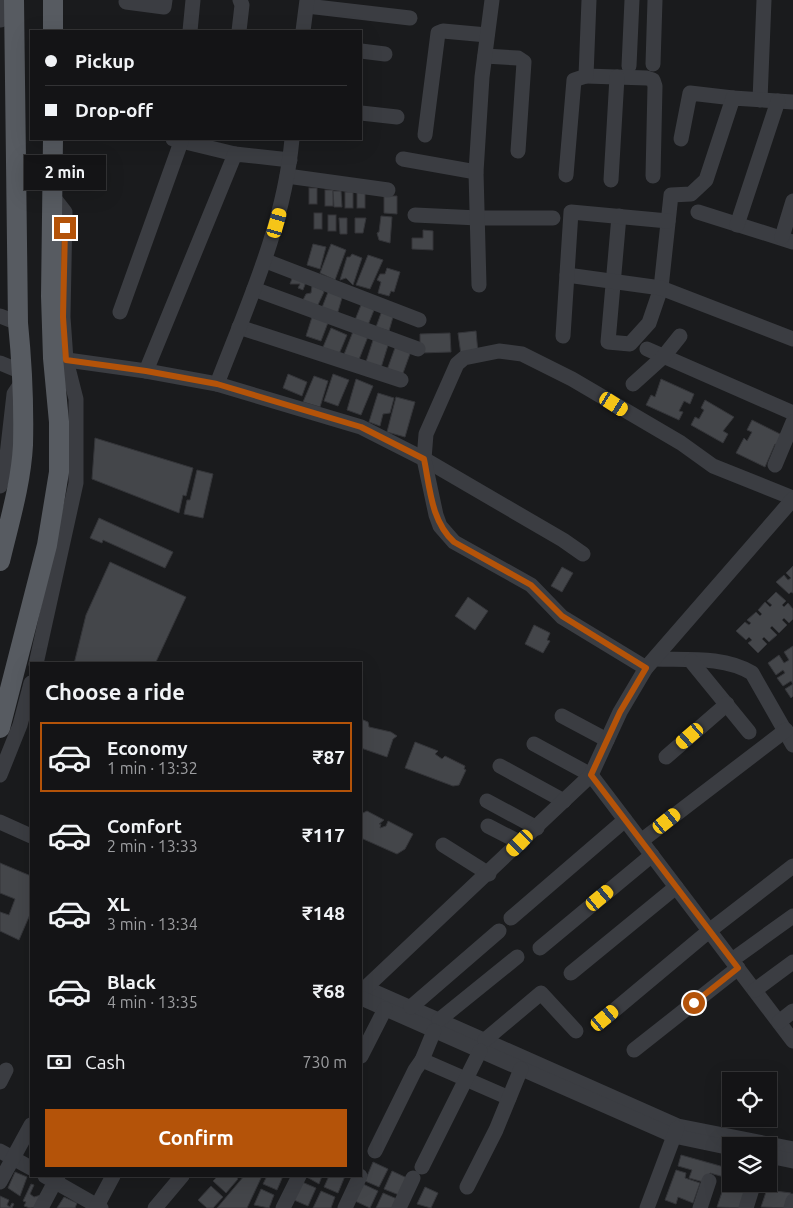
<!DOCTYPE html>
<meta charset="utf-8">
<style>
:root{--surface:#141416;--page:#1d1d1f;--text:#f1f3f6;--muted:#9d9ea1;--line:#333335;--accent:#b45309}
body{margin:0;font-family:Ubuntu,sans-serif;background:var(--page);color:var(--text);height:100vh;display:flex;flex-direction:column;font-size:19px;white-space:nowrap}
*{box-sizing:border-box;margin:0}
p{font-size:16px;color:var(--muted)}
.icon{flex:none;width:28px;height:28px;fill:none;stroke:currentColor;stroke-width:2;stroke-linecap:round;stroke-linejoin:round}
.map{position:relative;flex:1;overflow:hidden}
.details{position:absolute;left:30px;top:662px;width:332px;height:515px;display:flex;flex-direction:column;background:var(--surface);border-radius:0px;box-shadow:0 5px 20px #0002,0 0 0 1px var(--line)}
.details>*{flex:none}
.top-card{position:absolute;left:30px;top:30px;width:332px;height:110px;border-radius:0px;box-shadow:0 5px 20px #0002,0 0 0 1px var(--line);display:grid;align-content:center;height:110px;padding:0 15px;background:var(--surface)}
.controls{position:absolute;left:722px;top:1072px;display:grid;gap:10px}
.controls a{display:grid;place-items:center;width:55px;height:55px;border-radius:0px;background:var(--surface);box-shadow:0 5px 20px #0002,0 0 0 1px var(--line);font-size:25px}
.end{position:absolute;width:22px;height:22px;margin:-11px;border:6px solid #b45309;background:#fff;box-shadow:0 0 0 2px #fff}
.from{border-radius:50%}
.bubble{position:absolute;height:35px;border-radius:0px;background:var(--surface);box-shadow:0 5px 20px #0002,0 0 0 1px var(--line);font-size:16px;font-weight:700;line-height:35px;text-align:center}
.car{position:absolute;width:15px;height:30px;margin:-15px -8px;border-radius:6px;box-shadow:0 0 4px 1px #0007;background:linear-gradient(#f5c518 24%,#345 0 40%,#f5c518 0 76%,#345 0 86%,#f5c518 0)}
.top-card b{display:flex;align-items:center;gap:18px;height:48px;font-size:19px}
.top-card b+b{border-top:1px solid var(--line)}
.top-card i{width:12px;height:12px;background:var(--text)}
ul{padding:0;list-style:none}
li{display:flex;align-items:center;gap:15px;height:70px;margin:0 10px 8px;padding:0 5px;border:2px solid transparent;border-radius:0px}
li div{flex:1}
li b{display:block;font-size:19px}
li em{font-style:normal;font-weight:700}
li.active{border-color:var(--accent)}
li>.icon{width:45px;height:45px;stroke-width:1.5}
h2{padding:0 15px;font-size:22px;line-height:60px}
.pay{display:flex;align-items:center;gap:12px;height:55px;padding:0 15px;font-size:19px}
.pay p{margin-inline-start:auto}
.button{display:flex;gap:10px;margin-top:auto;padding:10px 15px}
.button a{flex:1;height:58px;border-radius:0px;background:var(--accent);color:#fff;font-size:20px;font-weight:700;line-height:58px;text-align:center}
.map>svg:first-child{display:block}
.building{fill:#44464a;stroke:#343539}
.lines{fill:none;stroke-linecap:round;stroke-linejoin:round}
.minor{stroke:#3b3d42;stroke-width:15}
.major{stroke:#575b61;stroke-width:20}
.route{stroke:#b45309;stroke-width:6}
</style>
<div class="map">
<svg width="793" height="1208" viewBox="0 0 793 1208">
<rect width="100%" height="100%" fill="#1a1b1d"/>
<!-- building -->
<g class="building">
<rect x="309" y="188" width="8" height="16"/>
<rect x="325" y="190" width="8" height="16"/>
<path d="M333,191H341L342,207H334Z"/>
<rect x="345" y="192" width="8" height="16"/>
<rect x="357" y="192" width="8" height="16"/>
<path d="M384,196H397V214L384,213Z"/>
<rect x="314" y="213" width="8" height="16"/>
<rect x="328" y="215" width="8" height="16"/>
<path d="M381,216L392,217L390,243L379,240L377,233L379,232Z"/>
<path d="M339,218H347V234H340Z"/>
<path d="M355,218H366L363,233H355Z"/>
<path d="M423,230L433,231V250L412,249V238H423Z"/>
<path d="M313,244L326,247L320,269L307,265Z"/>
<path d="M331,244L346,250L335,280L320,273Z"/>
<path d="M352,254L362,258L353,285L346,278L340,280L347,257H350Z"/>
<path d="M368,255L383,260L370,289L356,285Z"/>
<path d="M387,268L400,272L394,292L391,291L389,296L378,293L381,282L377,280L380,274H385Z"/>
<path d="M310,271L303,290L298,288L300,284H290L293,276Z"/>
<path d="M313,279L324,292L316,309L302,302L306,294L311,293Z"/>
<path d="M330,287L344,291L337,315L321,310Z"/>
<path d="M365,295L378,300L368,325L355,320Z"/>
<path d="M384,305L393,317L389,331L376,327Z"/>
<path d="M313,314L329,320L321,341L306,336Z"/>
<path d="M331,328L347,335L337,359L321,352Z"/>
<path d="M354,329L369,334L358,362L343,357Z"/>
<path d="M476,331L478,353L461,355L458,333Z"/>
<path d="M450,333L451,352L420,353V334Z"/>
<path d="M374,337L389,342L380,371L365,365Z"/>
<path d="M396,345L411,351L402,376L387,370Z"/>
<path d="M288,374L307,382L302,396L283,388Z"/>
<path d="M333,374L349,380L338,406L324,401Z"/>
<path d="M314,376L328,381L320,407L303,402Z"/>
<path d="M356,379L373,386L361,415L347,410Z"/>
<path d="M661,379L694,394L690,404L684,401L679,411L683,412L679,420L646,405L651,395L655,397Z"/>
<path d="M378,393L394,398L390,413L383,414L380,426L369,422Z"/>
<path d="M396,397L415,402L405,437L387,432Z"/>
<path d="M705,400L734,417L723,431L728,434L723,443L691,425L695,417L699,419L704,410L701,408Z"/>
<path d="M752,420L786,437L781,447L775,444L765,467L736,453L744,438L747,441L752,432L747,430Z"/>
<path d="M95,438L193,468L186,496L183,495L179,513L92,479Z"/>
<path d="M197,470L213,474L203,518L184,514L187,500H190Z"/>
<path d="M99,518L173,552L165,568L103,540L102,543L90,538Z"/>
<path d="M110,562L186,597L155,664H74L86,615Z"/>
<path d="M793,566V593L791,592L789,594L776,582L784,575L788,580L791,578L786,573Z"/>
<path d="M562,567L573,573L562,592L551,586Z"/>
<path d="M776,592L786,601L782,605L784,607L788,603L793,609V619L789,623L784,618L782,620L787,625L779,633L772,626L770,628L777,635L769,642L764,637L762,639L767,644L758,653L748,643L752,640L749,637L746,640L736,631L745,622L749,625L751,623L747,620L756,612L760,616L762,614L758,610L765,602L770,607L772,605L767,601Z"/>
<path d="M468,597L488,611L475,630L455,616Z"/>
<path d="M534,625L550,633L547,640L550,641L543,653L525,644Z"/>
<path d="M793,646V696L791,698L785,689L793,684L791,681L783,686L777,678L785,673L783,670L776,675L768,663L779,655L784,663L789,660L784,652Z"/>
<path d="M361,719L368,722L369,727L391,732L397,736L393,739L387,757L361,748Z"/>
<path d="M415,742L438,751L435,754L442,759L445,756L465,766L464,769L466,770L459,785L453,786L405,768Z"/>
<path d="M367,811L384,820L379,824H381L380,828L386,826L388,821L413,834L405,849L397,854L361,838V814Z"/>
<path d="M0,863L31,876V912L19,940L0,931V912L9,915L15,899L0,893Z"/>
<path d="M681,1155L731,1169V1179L710,1173L707,1183L689,1178L692,1170L678,1166Z"/>
<path d="M373,1162L388,1169L379,1187L365,1181Z"/>
<path d="M676,1170L686,1173L685,1178L700,1183L693,1203L678,1197L676,1204L665,1200Z"/>
<path d="M392,1171L407,1178L399,1195L384,1189Z"/>
<path d="M15,1172L27,1177L20,1196L8,1188Z"/>
<path d="M218,1176H235L238,1179L226,1193L213,1181Z"/>
<path d="M244,1176H262L247,1208H217Z"/>
<path d="M267,1176H283L277,1190L263,1184Z"/>
<path d="M305,1176H322L319,1184Z"/>
<path d="M329,1176H345L338,1193L324,1187Z"/>
<path d="M302,1182L316,1188L308,1206L294,1200Z"/>
<path d="M31,1184L34,1185L30,1194L34,1197L41,1195L36,1207L30,1208L24,1206L26,1202L23,1201Z"/>
<path d="M363,1184L378,1191L370,1208L355,1201Z"/>
<path d="M211,1186L223,1197L213,1208H207L198,1200Z"/>
<path d="M724,1186L733,1188L732,1191L747,1193L742,1208L717,1207Z"/>
<path d="M768,1186L776,1189L775,1191L791,1193L786,1208L761,1207Z"/>
<path d="M425,1187L438,1193L431,1208L417,1204Z"/>
<path d="M261,1189L274,1195L269,1208L254,1205Z"/>
<path d="M321,1191L335,1197L331,1208H313Z"/>
<path d="M383,1193L397,1199L393,1208H376Z"/>
<path d="M0,1196L9,1200L7,1205L10,1207L12,1203L14,1204L12,1208H0Z"/>
<path d="M64,1197L77,1203L75,1208H57Z"/>
</g>
<g class="lines">
<!-- minor -->
<g class="minor">
<path d="M126,2L164,7L165,0"/>
<path d="M307,6L410,18"/>
<path d="M1,20L2,0"/>
<path d="M190,31L193,0"/>
<path d="M239,31L242,5L240,0"/>
<path d="M303,31L307,0"/>
<path d="M361,51L385,54"/>
<path d="M485,56L518,58L524,62L518,151"/>
<path d="M653,64L655,0"/>
<path d="M629,66L632,0"/>
<path d="M586,76L647,78L653,80L655,86L653,176"/>
<path d="M760,100L764,0"/>
<path d="M361,113L397,117"/>
<path d="M425,135L438,33L443,31L487,35"/>
<path d="M173,139L235,154"/>
<path d="M681,139L690,93L733,98"/>
<path d="M403,159L476,172"/>
<path d="M566,175L574,80L586,76L589,0"/>
<path d="M287,176L388,190"/>
<path d="M611,180L617,77"/>
<path d="M698,212L793,242"/>
<path d="M415,215L478,218H553"/>
<path d="M619,216L608,342L630,344L649,323L661,288L671,195L691,194L706,180L733,98L793,102"/>
<path d="M737,225L778,101"/>
<path d="M782,237L793,201"/>
<path d="M266,261L419,320"/>
<path d="M567,275L661,288L793,339"/>
<path d="M479,285L476,172L482,77L492,0"/>
<path d="M254,289L418,349"/>
<path d="M120,312L181,142"/>
<path d="M0,316L18,323"/>
<path d="M239,327L401,380"/>
<path d="M563,336L571,212L668,221"/>
<path d="M647,349L793,413"/>
<path d="M53,358L146,371L217,384L361,427L424,459L563,540L583,554"/>
<path d="M0,363L22,372"/>
<path d="M146,371L235,154L290,160"/>
<path d="M217,384C248,303 284,226 292,139"/>
<path d="M633,384L664,356L680,336"/>
<path d="M775,465L793,422"/>
<path d="M0,486L6,464L14,394L20,385"/>
<path d="M655,659C687,660 724,656 752,673L793,745"/>
<path d="M691,661L749,732"/>
<path d="M36,664L76,483V399L66,360L63,317L65,212L51,194"/>
<path d="M646,668L562,617L531,585L454,542L440,526L436,515L424,459L426,434L457,364L464,358L499,351L522,354L572,379L681,443L713,466L793,498"/>
<path d="M562,716L607,740"/>
<path d="M534,744L591,775L793,1041"/>
<path d="M666,757L727,704"/>
<path d="M500,766L564,801"/>
<path d="M0,775L20,725L31,683"/>
<path d="M487,801L537,828"/>
<path d="M0,822L31,836"/>
<path d="M488,826L521,843"/>
<path d="M641,841L786,730"/>
<path d="M443,845L489,874"/>
<path d="M511,918L625,820"/>
<path d="M540,948L652,855"/>
<path d="M732,960L793,916"/>
<path d="M571,973L676,887"/>
<path d="M366,988L678,1126L793,1149"/>
<path d="M755,990L793,962"/>
<path d="M361,992L591,775L620,712L646,668L793,499"/>
<path d="M361,998L674,1136L731,1148"/>
<path d="M411,1007L499,931"/>
<path d="M605,1018L709,931L793,866"/>
<path d="M439,1020L517,957"/>
<path d="M779,1022L793,1011"/>
<path d="M485,1040L541,993L576,1031"/>
<path d="M634,1050L738,968"/>
<path d="M361,1056L385,1009"/>
<path d="M422,1060L509,1098"/>
<path d="M0,1082L6,1070"/>
<path d="M0,1151L31,1168"/>
<path d="M375,1151L415,1070L422,1060L434,1031"/>
<path d="M769,1156L793,1161"/>
<path d="M422,1167L480,1051"/>
<path d="M45,1176L101,1208"/>
<path d="M0,1182L31,1125"/>
<path d="M467,1187L496,1130L521,1069"/>
<path d="M97,1206L113,1176"/>
<path d="M41,1208L58,1176"/>
<path d="M155,1208L182,1176"/>
<path d="M283,1208L299,1176"/>
<path d="M345,1208L360,1176"/>
<path d="M399,1208L413,1178"/>
<path d="M647,1208L677,1128"/>
<path d="M700,1208L709,1181"/>
<path d="M746,1208L752,1189"/>
<path d="M791,1208L793,1201"/>
</g>
<!-- major -->
<g class="major">
<path d="M53,0V31"/>
<path d="M0,561C9,523 21,484 23,445C24,404 22,363 18,323L14,0"/>
<path d="M0,728L47,545L59,472V422L53,358L51,296L53,139"/>
</g>
</g>
<g class="lines">
<!-- route -->
<path class="route" d="M65,228L63,317L66,360L146,371L217,384L361,427L424,459C430,488 431,521 454,542L531,585L562,616L646,668L620,712L591,775L738,968L694,1003"/>
</g>
</svg>
<div class="controls">
<a><svg class="icon" aria-label="locate" viewBox="0 0 24 24"><circle cx="12" cy="12" r="6"/><path d="M12 2v4M12 18v4M2 12h4M18 12h4"/></svg></a>
<a><svg class="icon" aria-label="layers" viewBox="0 0 24 24"><path d="M12 4l9 5-9 5-9-5zM3 14l9 5 9-5"/></svg></a>
</div>
<i class="end from" style="left:694px;top:1003px"></i>
<i class="end" style="left:65px;top:228px"></i>
<div class="bubble" style="left:24px;top:155px;width:82px">2 min</div>
<i class="car" style="left:277px;top:223px;rotate:16deg"></i>
<i class="car" style="left:614px;top:404px;rotate:122deg"></i>
<i class="car" style="left:690px;top:736px;rotate:229deg"></i>
<i class="car" style="left:667px;top:821px;rotate:51deg"></i>
<i class="car" style="left:520px;top:843px;rotate:225deg"></i>
<i class="car" style="left:600px;top:898px;rotate:50deg"></i>
<i class="car" style="left:605px;top:1018px;rotate:50deg"></i>
<div class="top-card">
<b><i class="from"></i>Pickup</b>
<b><i></i>Drop-off</b>
</div>
<section class="details">
<h2>Choose a ride</h2>
<ul>
<li class="active"><svg class="icon" aria-label="car" viewBox="0 0 24 24"><path d="M5 17H2v-5l4-1 3-4h7l3 4 3 1v5h-3M9 17h6M6 11h13"/><circle cx="7" cy="17" r="2"/><circle cx="17" cy="17" r="2"/></svg><div><b>Economy</b><p>1 min · 13:32</p></div><em>₹87</em></li>
<li><svg class="icon" aria-label="car" viewBox="0 0 24 24"><path d="M5 17H2v-5l4-1 3-4h7l3 4 3 1v5h-3M9 17h6M6 11h13"/><circle cx="7" cy="17" r="2"/><circle cx="17" cy="17" r="2"/></svg><div><b>Comfort</b><p>2 min · 13:33</p></div><em>₹117</em></li>
<li><svg class="icon" aria-label="car" viewBox="0 0 24 24"><path d="M5 17H2v-5l4-1 3-4h7l3 4 3 1v5h-3M9 17h6M6 11h13"/><circle cx="7" cy="17" r="2"/><circle cx="17" cy="17" r="2"/></svg><div><b>XL</b><p>3 min · 13:34</p></div><em>₹148</em></li>
<li><svg class="icon" aria-label="car" viewBox="0 0 24 24"><path d="M5 17H2v-5l4-1 3-4h7l3 4 3 1v5h-3M9 17h6M6 11h13"/><circle cx="7" cy="17" r="2"/><circle cx="17" cy="17" r="2"/></svg><div><b>Black</b><p>4 min · 13:35</p></div><em>₹68</em></li>
</ul>
<div class="pay"><svg class="icon" aria-label="cash" viewBox="0 0 24 24"><path d="M3 7h18v10H3z"/><circle cx="12" cy="12" r="2"/></svg>Cash<p>730 m</p></div>
<div class="button"><a>Confirm</a></div>
</section>
</div>
